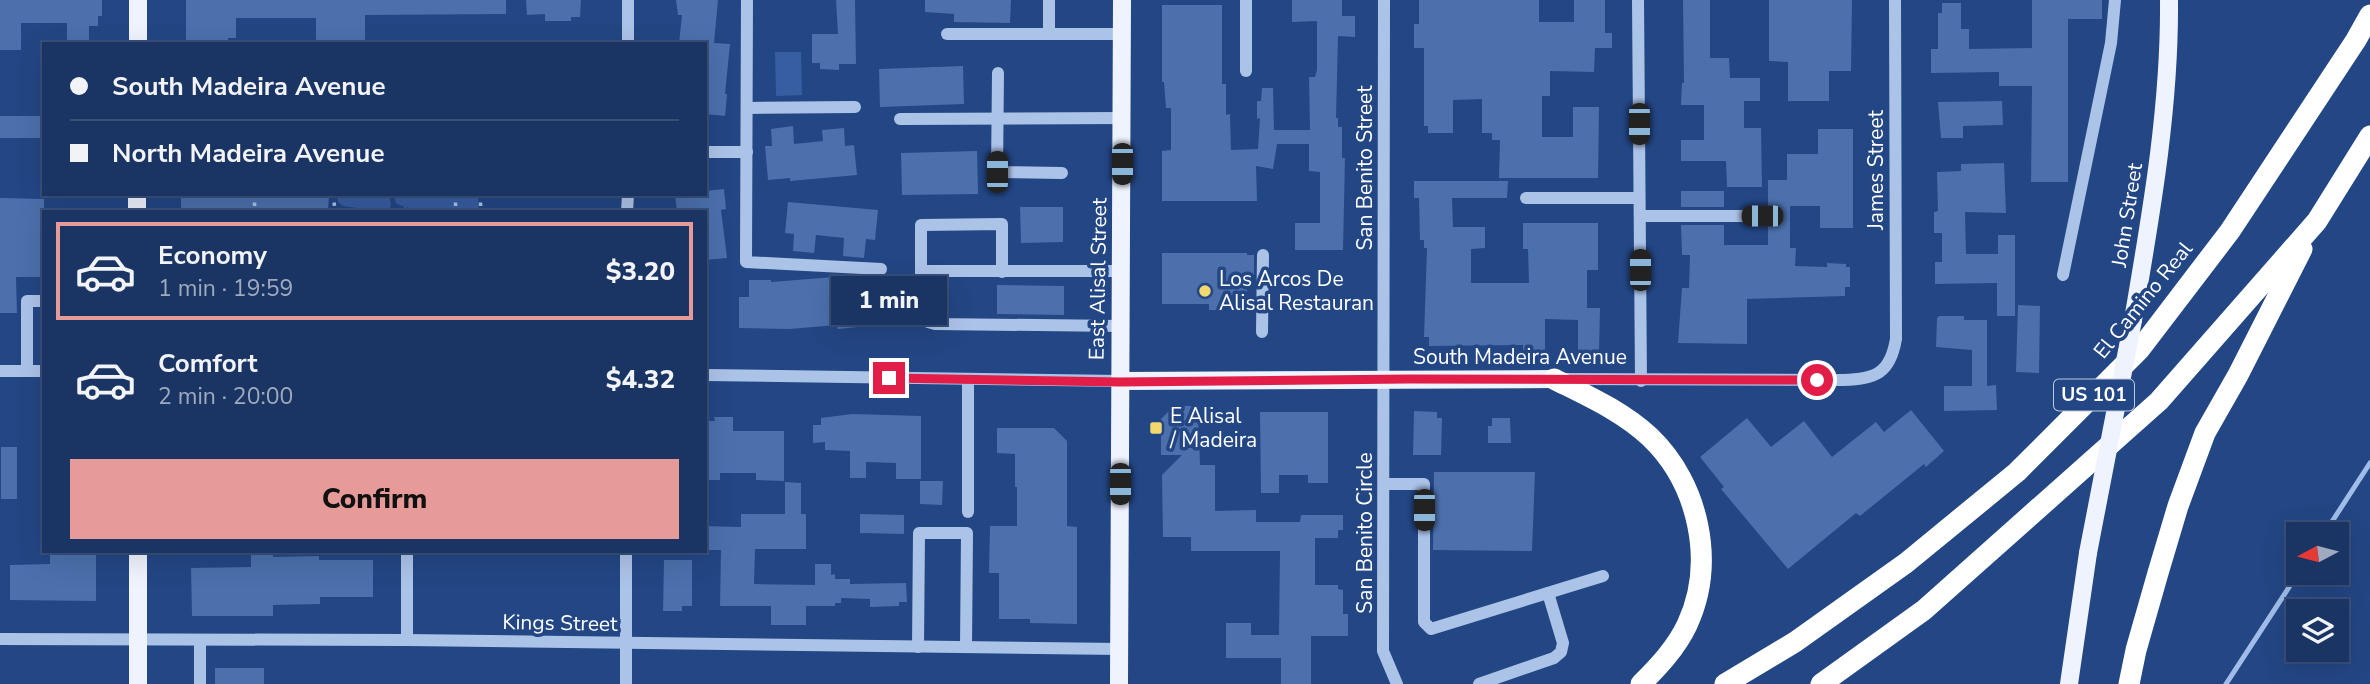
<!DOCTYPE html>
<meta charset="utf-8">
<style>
:root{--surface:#1a3463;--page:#233c69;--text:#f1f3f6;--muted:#9faabe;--line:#384f78;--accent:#e69b98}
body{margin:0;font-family:"Nunito Sans",sans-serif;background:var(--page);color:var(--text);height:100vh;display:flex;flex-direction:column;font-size:26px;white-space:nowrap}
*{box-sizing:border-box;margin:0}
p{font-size:23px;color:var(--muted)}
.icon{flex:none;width:38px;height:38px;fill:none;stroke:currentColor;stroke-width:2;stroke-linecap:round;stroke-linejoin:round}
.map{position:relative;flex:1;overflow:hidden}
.drawer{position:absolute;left:42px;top:210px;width:665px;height:343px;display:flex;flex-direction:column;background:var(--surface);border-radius:0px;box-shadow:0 7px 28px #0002,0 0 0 2px var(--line)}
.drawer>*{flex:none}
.hud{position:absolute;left:42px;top:42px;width:665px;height:154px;border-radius:0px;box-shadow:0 7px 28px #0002,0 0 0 2px var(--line);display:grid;align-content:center;height:154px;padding:0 28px;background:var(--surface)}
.needle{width:46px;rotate:263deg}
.fabs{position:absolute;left:2286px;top:522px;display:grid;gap:14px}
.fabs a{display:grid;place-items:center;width:63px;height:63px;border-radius:0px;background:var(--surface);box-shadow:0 7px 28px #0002,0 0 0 2px var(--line);font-size:35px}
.end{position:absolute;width:32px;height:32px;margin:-16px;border:9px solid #e11d48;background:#fff;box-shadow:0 0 0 4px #fff}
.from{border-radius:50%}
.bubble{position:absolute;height:49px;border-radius:0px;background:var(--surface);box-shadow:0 7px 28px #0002,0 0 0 2px var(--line);font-size:23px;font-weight:800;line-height:49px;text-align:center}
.car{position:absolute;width:21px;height:42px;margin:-21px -10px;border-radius:9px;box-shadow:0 0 5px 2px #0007;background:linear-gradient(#222 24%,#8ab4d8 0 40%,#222 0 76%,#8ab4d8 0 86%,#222 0)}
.hud b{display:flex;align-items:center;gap:24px;height:66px;font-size:26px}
.hud b+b{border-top:2px solid var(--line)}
.hud i{width:18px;height:18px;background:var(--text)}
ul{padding:12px 0 0;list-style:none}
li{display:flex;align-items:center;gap:21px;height:98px;margin:0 14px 10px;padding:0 14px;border:4px solid transparent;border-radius:0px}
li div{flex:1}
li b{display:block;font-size:26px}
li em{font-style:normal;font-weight:800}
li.selected{border-color:var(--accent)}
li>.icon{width:63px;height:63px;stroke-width:1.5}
.cta{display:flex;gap:14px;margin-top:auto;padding:14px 28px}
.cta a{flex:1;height:80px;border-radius:0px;background:var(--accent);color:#111;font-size:28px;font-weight:800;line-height:80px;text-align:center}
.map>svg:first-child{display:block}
.green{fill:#375ea1}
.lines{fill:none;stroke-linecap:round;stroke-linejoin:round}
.stream{stroke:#a0bce9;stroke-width:5}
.building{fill:#4b70ac}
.path{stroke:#acc3e8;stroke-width:3.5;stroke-dasharray:3.5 5;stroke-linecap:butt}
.minor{stroke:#acc3e8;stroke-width:12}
.major{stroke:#eff3fe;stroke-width:18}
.highway{stroke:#fff;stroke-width:21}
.major-bridge{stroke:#eff3fe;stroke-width:18}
.route{stroke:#e11d48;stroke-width:9}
.poi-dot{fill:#f3d86f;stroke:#234684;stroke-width:2.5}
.labels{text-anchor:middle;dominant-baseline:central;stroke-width:7;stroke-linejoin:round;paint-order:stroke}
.shield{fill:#234684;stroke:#bdc8da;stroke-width:2}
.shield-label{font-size:19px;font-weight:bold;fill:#fff}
.street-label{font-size:21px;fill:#fff;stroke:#234684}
.poi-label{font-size:21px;fill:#fff;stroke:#234684;text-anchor:start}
</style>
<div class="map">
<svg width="2370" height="684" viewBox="0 0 2370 684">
<rect width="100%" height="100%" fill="#234684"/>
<!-- green -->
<g class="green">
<path d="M775,52H801L802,95L776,96Z"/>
<path d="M337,194H389L391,205L388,212L343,206L338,202Z"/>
<path d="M394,194H478L479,212C462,212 407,212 396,203Z"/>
</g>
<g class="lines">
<!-- stream -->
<g class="stream">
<path d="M2324,534L2370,463"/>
<path d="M2226,684L2299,572"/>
</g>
</g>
<!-- building -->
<g class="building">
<path d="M0,0H102V16H98V26H89V44H67V23H21V50H0Z"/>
<path d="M186,0H506V14L365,15V44H324V41H316V18H236V38H228V44H186Z"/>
<path d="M526,0H581L580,17H571V21H545V14L527,15Z"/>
<path d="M676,0H718L714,43L730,44L725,94H727L725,116L705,114V44H679L682,15H678Z"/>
<path d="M836,0H855L856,64H839V70L820,69V63H812V34H838Z"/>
<path d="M925,0H1011L1010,23L954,22V14L925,12Z"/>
<path d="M1292,0H1342V16H1355V37L1338,36L1336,118H1338V127H1342V158H1345L1343,250H1295V223H1320V172L1309,171V144H1277L1273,169L1256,166L1257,201H1162V151L1171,150V108H1166L1164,82H1162V5H1222V84H1226V115L1230,114L1231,150L1258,149L1260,118L1257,119V101H1261L1262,88H1273L1274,130H1310L1309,77H1315L1317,70V21L1292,22Z"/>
<path d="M1419,0H1539V22H1574V0H1605V33H1612V48H1595L1594,72L1550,71V96H1542V137H1573V107H1599L1598,178H1499L1500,140H1492V133H1482V99L1453,100V133H1428V126H1424V48H1414V24H1419Z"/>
<path d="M1683,0H1710V58H1729L1730,78H1760V101H1744V128H1761L1762,187H1727L1726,161H1681V140H1704V105H1681L1682,83H1684Z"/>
<path d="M1769,0H1852L1851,71H1829V101H1788V62L1769,61Z"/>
<path d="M2032,0H2102V19H2068V182H2031L2032,86H1999V72L1931,73V49H1938V13H1942V3H1961V29H1969V49L2032,48Z"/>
<path d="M963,66L964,104L880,107L879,69Z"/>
<path d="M2002,101L2003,125L1963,126V138H1941L1938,102Z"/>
<rect x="0" y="116" width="44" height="22"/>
<path d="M793,126L794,144L823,141L822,130L844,128L845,146L854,145L857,175L790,181V178L768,180L765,146H772L771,129Z"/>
<path d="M1818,129H1853V228H1820V206H1790V248H1796L1795,266L1827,267V263L1846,264V267H1850V287H1845V296L1747,299V344L1678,343L1682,288H1689L1690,255H1682L1681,225H1724V245H1768V222L1771,215L1768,210V180H1787V154H1818Z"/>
<path d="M977,151L978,194L902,195L901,153Z"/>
<path d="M2004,163L2006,213L1965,212L1966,254H1998V235H2015V316H1997V283L1935,284V262H1942V233H1934V212L1938,211L1937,172L1961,171V164Z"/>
<path d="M1414,181H1508L1507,198H1452L1453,227H1485V248L1471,249V283H1529L1528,249H1523V223H1598V270H1587V308H1600L1599,352L1578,351V320L1545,319V351H1523V345L1429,346V337H1424L1427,248H1424V240H1420L1419,198H1414Z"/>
<path d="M724,189L726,209L721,210L727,258L705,260V212H677L675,194H705V191Z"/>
<rect x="1681" y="191" width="43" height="16"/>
<path d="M191,194H329L328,212H181V195Z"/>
<path d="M0,198L44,199V277H16L17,313H0Z"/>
<path d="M788,202L878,210L875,240L866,239L864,258L843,256L844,238L816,235L814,253L793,251L794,234L785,233Z"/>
<path d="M1020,207H1063V242L1021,243Z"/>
<path d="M1162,253H1247V255H1254V278H1247V304H1224V310H1209V304H1162Z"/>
<path d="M847,276L865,277L867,299L876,298L878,325L838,329L837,325L790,329L739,328V297H749V280H771V282Z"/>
<path d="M997,285L1064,286V315L997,314Z"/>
<path d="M2018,305L2040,306L2039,373L2016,372Z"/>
<path d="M1939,316H1964V320H1987V386L1996,385L1997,410L1944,411V386H1972V350L1936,347L1937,318Z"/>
<path d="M1174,406H1198L1200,465H1215V511L1256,510V522H1300L1301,515H1343V530H1338V538H1315V585H1338V589L1343,590V614H1348V636H1311V684H1281V658H1226V623H1251V635H1279L1280,551H1191V537H1163L1162,475L1182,455H1161V419Z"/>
<path d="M1911,410L1944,451L1926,467L1924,464L1860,516L1856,513L1788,569L1721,489L1724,487L1700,457L1747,418L1771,447L1804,421L1832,457L1876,422L1884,432Z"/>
<path d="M1414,411L1437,412V418H1442L1441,455H1413Z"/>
<path d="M1260,412H1328V483H1308V475H1279V493H1261Z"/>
<path d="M852,414L921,416V479H896V463L866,462V478H850V451L825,450V442L813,443V425H821V418Z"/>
<path d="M714,417H733V431H784V481L756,480V473H720V480H706V421H715Z"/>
<path d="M1492,418H1510L1511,443H1488V426H1492Z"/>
<path d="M997,428H1054L1067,441V526L1077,527V624L1030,623V619H999V573H989L990,526H1017V487H1015V454L997,453Z"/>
<rect x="1" y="447" width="16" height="52"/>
<path d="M1434,472H1535L1532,551L1433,550Z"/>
<path d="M920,481H943L942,505L920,504Z"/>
<path d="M785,482L801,483V514H806V549H755L754,584L815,585V564H831V575L835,574V579H850V584L906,583L907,602H899V606L870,607V599L841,598V603H835V606H806V625H771V606H720L721,550H705V526L741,527V514H785Z"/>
<path d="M860,514L904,515V534L860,533Z"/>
<path d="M50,551H96V601L10,600V565L50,564Z"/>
<path d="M251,551H273V557L319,556V560H373V597H320V604L273,605V616H192L191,568L251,567Z"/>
<path d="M664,560H692V606H682V611H663Z"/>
<rect x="215" y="668" width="49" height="16"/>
</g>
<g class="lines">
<!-- path -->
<g class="path">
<path d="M254,194L255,212"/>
<path d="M333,194L335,210"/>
<path d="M455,194L456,212"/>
<path d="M480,194L481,212"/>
<path d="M335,210L368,212"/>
<path d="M394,212L407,209L423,212"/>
</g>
<!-- minor -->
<g class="minor">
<path d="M747,0L746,262L881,269"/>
<path d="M1246,0V71"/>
<path d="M1384,0L1383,651L1397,684"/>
<path d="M1638,0L1641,381"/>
<path d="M947,34H1122"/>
<path d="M1049,34V0"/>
<path d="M628,44V0"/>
<path d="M998,73L997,172L1062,173"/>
<path d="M747,108L855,107"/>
<path d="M900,119L1122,118"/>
<path d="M705,152H747"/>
<path d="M1526,198H1639"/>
<path d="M627,212L628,194"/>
<path d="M1640,216H1762"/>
<path d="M921,271H1121"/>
<path d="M1002,272V224L921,225V310L928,322L935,324L1121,326"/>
<path d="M2063,275L2111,43L2115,0"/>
<path d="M1262,332L1263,255"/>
<path d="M0,371H44"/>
<path d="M27,371V301H44"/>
<path d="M705,375L1120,381"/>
<path d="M968,379V512"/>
<path d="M1563,379L1843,380C1875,379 1890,374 1896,339L1895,0"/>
<path d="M1385,484H1424V622L1431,629L1603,576"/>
<path d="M0,639L407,640L1120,649"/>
<path d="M407,640V551"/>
<path d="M918,647L919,533H967L966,647"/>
<path d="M200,684V640"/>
<path d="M626,684V551"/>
<path d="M1479,684L1554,658L1561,652L1563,643L1548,593"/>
</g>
<!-- major -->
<g class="major">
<path d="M138,44V0"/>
<path d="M137,212V194"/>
<path d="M2133,320C2151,214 2170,108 2169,0"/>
<path d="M1120,381L1554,379"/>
<path d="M138,684V551"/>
<path d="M1119,684L1122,0"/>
<path d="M2069,684L2088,553"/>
</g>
<!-- highway -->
<g class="highway">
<path d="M1554,379C1588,396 1622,411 1650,437C1699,484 1716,563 1687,625C1676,648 1659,666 1641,684"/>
<path d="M1725,684L1795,642L1906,563L2017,472L2140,349L2230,231L2356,40L2370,15"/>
<path d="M1821,684L1924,610L2159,401L2317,221L2370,136"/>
<path d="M2129,684L2136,650L2158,573L2178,506L2205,433L2238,375L2302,249"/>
</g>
<!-- major-bridge -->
<path class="major-bridge" d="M2088,553L2133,320"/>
</g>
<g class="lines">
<!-- route -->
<path class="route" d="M889,378L1120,382L1408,379L1817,380"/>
</g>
<!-- markers -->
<g class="poi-dot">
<circle cx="1205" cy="291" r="7"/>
<rect x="1149" y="421" width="14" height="14" rx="3.5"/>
</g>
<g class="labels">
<!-- shield labels -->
<rect class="shield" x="2054" y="379.5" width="80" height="31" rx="5"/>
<g class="shield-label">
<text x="2094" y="395">US 101</text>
</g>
<!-- street labels -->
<g class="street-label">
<text transform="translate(1365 168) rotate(-90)">San Benito Street</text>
<text transform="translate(1876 170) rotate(-90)">James Street</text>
<text transform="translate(2127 215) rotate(-81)">John Street</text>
<text transform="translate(1098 279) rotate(-89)">East Alisal Street</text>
<text transform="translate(2143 300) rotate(-51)">El Camino Real</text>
<text x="1520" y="357">South Madeira Avenue</text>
<text transform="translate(1365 533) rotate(-90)">San Benito Circle</text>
<text transform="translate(560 623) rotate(1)">Kings Street</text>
</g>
<!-- poi labels -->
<g class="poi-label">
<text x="1219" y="279">Los Arcos De<tspan x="1219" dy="24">Alisal Restauran</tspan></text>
<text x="1170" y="416">E Alisal<tspan x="1170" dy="24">/ Madeira</tspan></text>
</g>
</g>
</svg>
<div class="fabs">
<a><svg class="needle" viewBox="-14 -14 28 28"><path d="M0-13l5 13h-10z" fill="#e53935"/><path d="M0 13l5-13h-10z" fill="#9faabe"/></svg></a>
<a><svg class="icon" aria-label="layers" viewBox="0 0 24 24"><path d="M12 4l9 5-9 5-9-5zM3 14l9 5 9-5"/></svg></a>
</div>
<i class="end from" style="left:1817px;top:380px"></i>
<i class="end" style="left:889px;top:378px"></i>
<div class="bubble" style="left:831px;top:276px;width:116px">1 min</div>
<i class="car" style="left:1639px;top:124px;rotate:180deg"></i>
<i class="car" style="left:1122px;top:164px;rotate:180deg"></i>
<i class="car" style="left:997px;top:172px;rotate:0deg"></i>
<i class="car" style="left:1762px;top:216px;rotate:270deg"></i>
<i class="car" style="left:1640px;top:270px;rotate:0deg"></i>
<i class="car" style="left:1120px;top:484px;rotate:180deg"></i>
<i class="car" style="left:1424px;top:510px;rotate:180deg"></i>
<div class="hud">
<b><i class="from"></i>South Madeira Avenue</b>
<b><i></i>North Madeira Avenue</b>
</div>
<section class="drawer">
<ul>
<li class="selected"><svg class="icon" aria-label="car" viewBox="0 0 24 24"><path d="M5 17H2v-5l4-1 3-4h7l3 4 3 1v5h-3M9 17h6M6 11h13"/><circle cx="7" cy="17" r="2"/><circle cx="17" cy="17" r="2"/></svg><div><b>Economy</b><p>1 min · 19:59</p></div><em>$3.20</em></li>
<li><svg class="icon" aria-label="car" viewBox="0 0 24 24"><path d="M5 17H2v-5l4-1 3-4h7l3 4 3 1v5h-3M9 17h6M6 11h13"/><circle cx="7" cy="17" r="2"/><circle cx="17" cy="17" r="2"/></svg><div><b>Comfort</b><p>2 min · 20:00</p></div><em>$4.32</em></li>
</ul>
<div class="cta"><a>Confirm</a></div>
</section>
</div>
